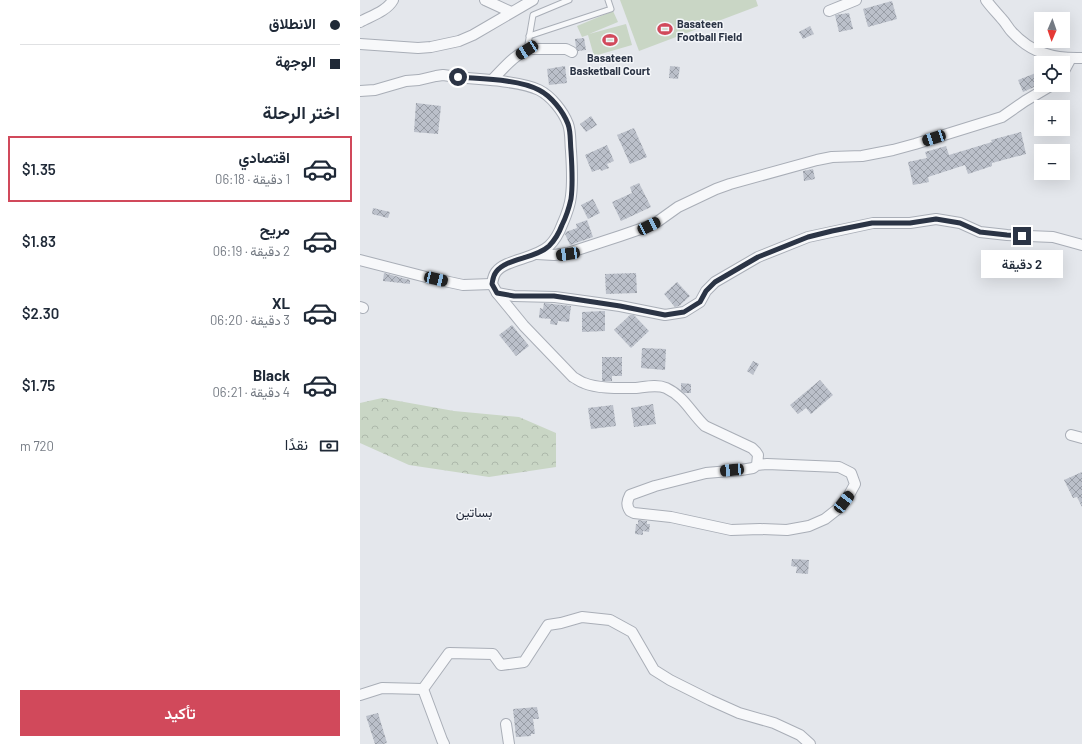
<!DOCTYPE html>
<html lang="ar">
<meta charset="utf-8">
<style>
:root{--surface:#fff;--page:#f6f6f7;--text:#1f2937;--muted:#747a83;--line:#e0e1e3;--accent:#d1495b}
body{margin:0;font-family:Barlow,Vazirmatn,sans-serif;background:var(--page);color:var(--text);direction:rtl;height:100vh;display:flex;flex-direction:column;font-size:15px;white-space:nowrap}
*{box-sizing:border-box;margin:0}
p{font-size:13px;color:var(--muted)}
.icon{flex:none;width:22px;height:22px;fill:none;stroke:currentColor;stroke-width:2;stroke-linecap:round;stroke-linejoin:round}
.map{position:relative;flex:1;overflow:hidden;direction:ltr}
.details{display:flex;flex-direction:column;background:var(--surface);width:360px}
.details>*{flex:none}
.top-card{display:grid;align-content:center;height:88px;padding:0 20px;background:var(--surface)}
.needle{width:26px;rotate:182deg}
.fabs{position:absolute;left:674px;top:12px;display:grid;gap:8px}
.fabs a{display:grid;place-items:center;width:36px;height:36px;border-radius:0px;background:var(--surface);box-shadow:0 4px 16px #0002;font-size:20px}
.end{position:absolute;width:18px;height:18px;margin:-9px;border:5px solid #2b3445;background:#fff;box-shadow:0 0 0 2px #fff}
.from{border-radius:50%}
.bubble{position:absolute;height:28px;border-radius:0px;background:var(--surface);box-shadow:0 4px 16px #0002;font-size:13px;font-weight:600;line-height:28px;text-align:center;direction:rtl}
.car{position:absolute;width:12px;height:24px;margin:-12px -6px;border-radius:5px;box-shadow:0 0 3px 1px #0007;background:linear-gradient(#222 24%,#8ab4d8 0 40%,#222 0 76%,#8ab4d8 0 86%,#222 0)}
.top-card b{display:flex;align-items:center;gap:14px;height:38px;font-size:15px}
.top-card b+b{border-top:1px solid var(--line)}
.top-card i{width:10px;height:10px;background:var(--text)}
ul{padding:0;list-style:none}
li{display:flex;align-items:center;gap:12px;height:66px;margin:0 8px 6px;padding:0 12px;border:2px solid transparent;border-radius:0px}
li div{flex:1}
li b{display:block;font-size:15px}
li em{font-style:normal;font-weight:600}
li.active{border-color:var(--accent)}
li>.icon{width:36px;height:36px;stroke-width:1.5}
h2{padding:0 20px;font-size:18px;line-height:48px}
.pay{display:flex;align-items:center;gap:10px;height:44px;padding:0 20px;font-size:15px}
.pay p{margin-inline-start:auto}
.primary-button{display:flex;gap:8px;margin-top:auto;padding:8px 20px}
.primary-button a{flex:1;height:46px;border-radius:0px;background:var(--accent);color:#fff;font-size:16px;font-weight:600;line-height:46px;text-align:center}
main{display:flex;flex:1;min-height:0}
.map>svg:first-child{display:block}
.green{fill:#c9d6c5}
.forest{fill:url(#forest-crowns)}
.building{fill:url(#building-cross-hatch)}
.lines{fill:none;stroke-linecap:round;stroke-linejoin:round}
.lane-casing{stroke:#a9aeb7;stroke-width:7}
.street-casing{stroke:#a9aeb7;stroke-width:12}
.lane{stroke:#f7f8fa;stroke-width:5}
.street{stroke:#f7f8fa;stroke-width:10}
.route{stroke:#2b3445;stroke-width:5}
.labels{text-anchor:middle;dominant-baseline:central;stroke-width:3;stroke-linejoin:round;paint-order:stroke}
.poi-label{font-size:11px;font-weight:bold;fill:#2b3445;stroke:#f4f6f9;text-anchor:start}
.quarter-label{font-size:13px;fill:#1d2536;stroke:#f4f6f9}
</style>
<main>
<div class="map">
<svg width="722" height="744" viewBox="0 0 722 744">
<defs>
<pattern id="forest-crowns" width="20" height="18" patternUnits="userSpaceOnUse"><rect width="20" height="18" fill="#c9d6c5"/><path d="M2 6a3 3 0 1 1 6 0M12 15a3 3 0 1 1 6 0" fill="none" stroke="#adb8ab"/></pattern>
<pattern id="building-cross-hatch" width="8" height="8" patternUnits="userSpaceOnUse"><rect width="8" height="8" fill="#bbc0ca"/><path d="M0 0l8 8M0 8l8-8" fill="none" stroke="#989da6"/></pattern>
</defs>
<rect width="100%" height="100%" fill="#e4e7ec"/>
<!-- green -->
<g class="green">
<path d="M260,0H396L398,6L279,51Z"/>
<path d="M253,11L258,22L229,34L266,24L272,45L234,56L228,35L222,37L217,26Z"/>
</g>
<!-- forest -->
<path class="forest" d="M22,398L94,411L159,417L196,433V467L129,477L49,465L0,443V403Z"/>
<!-- building -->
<g class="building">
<path d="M532,1L537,19L508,27L503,9Z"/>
<path d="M489,13L493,29L479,32L475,15Z"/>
<path d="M450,26L454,34L443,39L439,32Z"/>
<path d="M224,38L226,50L218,51L216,47L215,39Z"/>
<path d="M205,66L207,83L189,85L187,69Z"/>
<path d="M310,66L320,67L318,79L309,78Z"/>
<path d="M681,71V84L663,92L658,80Z"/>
<path d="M56,103L81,106L78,134L54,132Z"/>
<path d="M231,116L237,125L226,132L220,124Z"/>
<path d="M274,128L287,157L270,164L257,135Z"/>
<path d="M661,132L666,154L632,163V166L608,174L605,165L568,177L569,182L553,185L548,162L567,158L565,152L586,146L589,155L632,142L631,140Z"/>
<path d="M247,145L254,161L247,164L249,168L241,171L240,169L232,172L225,155Z"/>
<path d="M453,169L455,179L444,181L443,171Z"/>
<path d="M279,183L291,207L261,221L252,202L272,193L270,187Z"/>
<path d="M233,199L240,213L228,219L221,205Z"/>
<path d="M13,208L30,212L28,218L12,214Z"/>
<path d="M227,220L233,237L210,245L205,234L206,232L217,228L216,224Z"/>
<path d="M24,273L50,280V284L23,281Z"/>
<path d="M276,273L277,293L246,294L245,274Z"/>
<path d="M317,282L330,296L319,306L315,307L304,294Z"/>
<path d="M184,303L211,306L209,322L198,321L197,325L190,324L191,319L179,318L180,308L183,309Z"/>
<path d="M245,311V331L222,332V312Z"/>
<path d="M270,315H274L289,331L271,348L254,330Z"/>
<path d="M152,325L169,346L156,356L139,335Z"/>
<path d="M282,348L306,349L305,370L281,368Z"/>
<path d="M242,357H262V376H252V381H242Z"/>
<path d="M393,361L399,364L393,375L387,371Z"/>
<path d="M460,380L473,395L451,414L446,408L438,414L430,405Z"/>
<path d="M321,383L331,384V393H324L321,390Z"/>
<path d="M293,404L296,424L274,427L271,408Z"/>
<path d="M253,405L256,426L231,429L228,408Z"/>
<path d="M722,472V507L717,497L713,498L704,480Z"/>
<path d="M278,520L287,521V524H290L289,532L283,531V535L275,534L276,524H278Z"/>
<path d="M432,559L449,560L448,574L436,573L437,567L431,566Z"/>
<path d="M177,707L179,719H173L175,734H171V736L156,737L153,709Z"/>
<path d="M18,713L27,743L23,744H15L6,716Z"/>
</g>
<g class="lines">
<!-- lane casing -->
<g class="lane-casing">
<g id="lane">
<path d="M169,36L251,9L248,0"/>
<path d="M167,50L173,15L209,0"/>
</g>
</g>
<!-- street casing -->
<g class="street-casing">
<g id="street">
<path d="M125,0L151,12"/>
<path d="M626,0C631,7 637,13 642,19C646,23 648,28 652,32C671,53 694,59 722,58"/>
<path d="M469,11L496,0"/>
<path d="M0,22C11,16 27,11 33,0"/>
<path d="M0,44L58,48L71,47L99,41L113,35L173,0"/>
<path d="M703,73L711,58"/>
<path d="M132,80C143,69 155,53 171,49H206L212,52"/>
<path d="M0,91L15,90L46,81L59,80L76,76L83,75C102,78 121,79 141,81C153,83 167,84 179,90C191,96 203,111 208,124C211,132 210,142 211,151C212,166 213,181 211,196C210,206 206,216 202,225C199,233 195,240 189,246C175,259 146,259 136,272C133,276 133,279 132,284L137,293L164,326L213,377C217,379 220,382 224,383C239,389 260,388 276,388C285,387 297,384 306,388C325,397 331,413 345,426L392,448L396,452L398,455L397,465L393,468L381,470L346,473L295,486L270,495C267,501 266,505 270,511L274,513L311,517L371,530L400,529L427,530L449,526L465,519L479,508L489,495L495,484L491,473L479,467L407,464L397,465"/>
<path d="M177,254L194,255L208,253L260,236L289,226L297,222L318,207L356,189L370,184L457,160L472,157L502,156L533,150L555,144L642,117L665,101L692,85"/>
<path d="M0,260L66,277L103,285L132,284"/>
<path d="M137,293L154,296L195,297L260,306L305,315L324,312L340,302L346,291L355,282L398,257L448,237L513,223H550L576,219L600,223L620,232L647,235L693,237L722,245"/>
<path d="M0,307L3,308"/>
<path d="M711,435L722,438"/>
<path d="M0,695L22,688L63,689"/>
<path d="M146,724L149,744"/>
<path d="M84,744L82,740L63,689L89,653L133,654L141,665L164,662L188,625L201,623L222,617L250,620L272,632L294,670L310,680L350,700L379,713L414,723L440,735L450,744"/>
</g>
</g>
<!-- lane -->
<use href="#lane" class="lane"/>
<!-- street -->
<use href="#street" class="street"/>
</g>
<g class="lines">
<!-- route -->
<path class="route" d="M98,77C121,79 158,79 179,90C191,96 203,111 208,124C211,132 210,142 211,151C212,166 213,185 211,199C209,208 206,217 202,225C199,233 195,240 189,246C175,259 146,258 136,272C133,276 133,279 132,284L137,293L154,296H194L260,306L305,315L324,312L340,302L346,291L355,282L398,257L448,237L472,231L512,223H550L576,219L600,223L620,232L647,235L662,236"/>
</g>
<!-- icons -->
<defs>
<g id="stadium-bare" transform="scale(1.2)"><path d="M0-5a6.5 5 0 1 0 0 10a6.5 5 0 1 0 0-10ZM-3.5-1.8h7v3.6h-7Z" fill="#d1495b" stroke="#f4f6f9" stroke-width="2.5" paint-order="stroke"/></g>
</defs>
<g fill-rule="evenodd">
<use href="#stadium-bare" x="305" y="29"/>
<use href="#stadium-bare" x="250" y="40"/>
</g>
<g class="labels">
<!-- poi labels -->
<g class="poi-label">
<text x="317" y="23">Basateen<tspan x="317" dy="13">Football Field</tspan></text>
<text x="250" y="57" text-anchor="middle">Basateen<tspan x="250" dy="13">Basketball Court</tspan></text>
</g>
<!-- quarter labels -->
<g class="quarter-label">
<text x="114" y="512">بساتين</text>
</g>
</g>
</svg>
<div class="fabs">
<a><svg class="needle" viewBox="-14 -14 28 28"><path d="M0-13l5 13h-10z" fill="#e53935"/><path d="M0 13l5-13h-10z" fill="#747a83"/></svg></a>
<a><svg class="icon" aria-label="locate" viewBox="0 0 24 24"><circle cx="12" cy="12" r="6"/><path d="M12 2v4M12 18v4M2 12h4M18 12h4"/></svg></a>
<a>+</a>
<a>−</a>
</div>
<i class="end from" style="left:98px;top:77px"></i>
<i class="end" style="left:662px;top:236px"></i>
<div class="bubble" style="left:621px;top:250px;width:82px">2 دقيقة</div>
<i class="car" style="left:167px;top:50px;rotate:237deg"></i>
<i class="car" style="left:574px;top:138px;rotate:252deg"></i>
<i class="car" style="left:289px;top:226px;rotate:64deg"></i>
<i class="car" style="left:208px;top:254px;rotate:262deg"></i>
<i class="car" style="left:76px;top:279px;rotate:103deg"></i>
<i class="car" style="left:372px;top:470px;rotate:265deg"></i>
<i class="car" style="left:484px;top:502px;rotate:38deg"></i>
</div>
<section class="details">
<div class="top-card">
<b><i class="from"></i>الانطلاق</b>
<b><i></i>الوجهة</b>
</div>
<h2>اختر الرحلة</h2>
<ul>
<li class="active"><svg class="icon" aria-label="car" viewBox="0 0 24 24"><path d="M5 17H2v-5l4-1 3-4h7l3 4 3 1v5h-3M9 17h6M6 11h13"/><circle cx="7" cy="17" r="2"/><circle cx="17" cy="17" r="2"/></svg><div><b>اقتصادي</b><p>1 دقيقة · 06:18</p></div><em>$1.35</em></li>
<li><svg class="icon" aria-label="car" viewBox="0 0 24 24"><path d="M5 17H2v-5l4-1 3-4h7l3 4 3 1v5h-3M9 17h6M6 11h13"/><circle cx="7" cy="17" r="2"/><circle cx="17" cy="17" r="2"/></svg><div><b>مريح</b><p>2 دقيقة · 06:19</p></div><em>$1.83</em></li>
<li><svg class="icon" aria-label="car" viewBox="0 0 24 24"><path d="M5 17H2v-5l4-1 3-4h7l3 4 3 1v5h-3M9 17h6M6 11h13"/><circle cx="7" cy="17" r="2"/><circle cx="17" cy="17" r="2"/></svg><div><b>XL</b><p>3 دقيقة · 06:20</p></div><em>$2.30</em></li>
<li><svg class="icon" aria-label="car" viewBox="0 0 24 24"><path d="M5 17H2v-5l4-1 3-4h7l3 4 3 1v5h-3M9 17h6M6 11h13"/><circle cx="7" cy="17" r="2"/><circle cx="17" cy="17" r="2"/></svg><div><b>Black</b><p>4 دقيقة · 06:21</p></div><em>$1.75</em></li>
</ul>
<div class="pay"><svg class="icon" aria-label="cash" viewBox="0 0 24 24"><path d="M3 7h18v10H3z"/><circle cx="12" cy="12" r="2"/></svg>نقدًا<p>720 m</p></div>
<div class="primary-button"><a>تأكيد</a></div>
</section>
</main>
